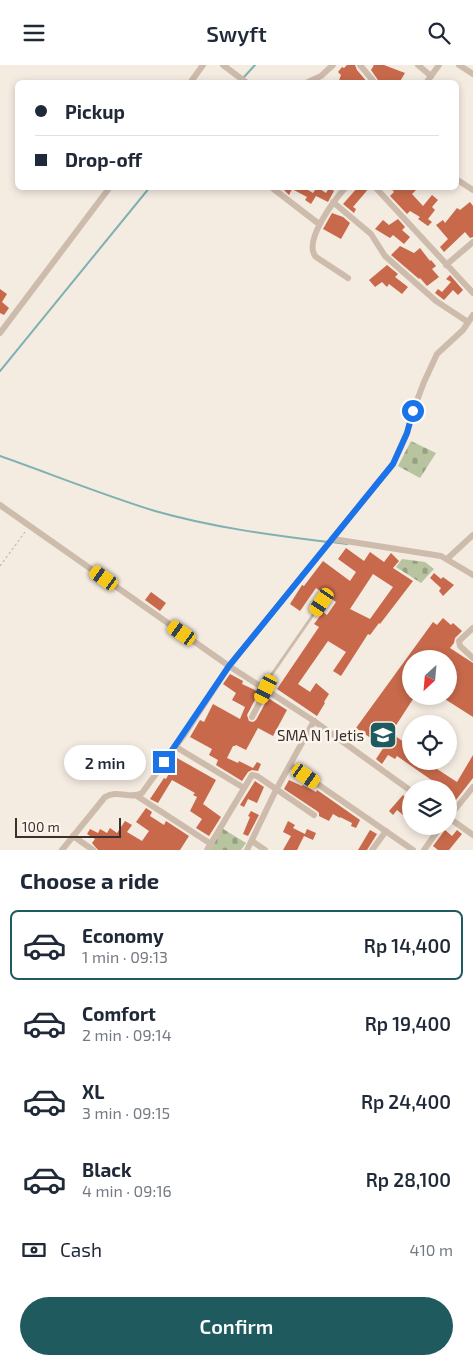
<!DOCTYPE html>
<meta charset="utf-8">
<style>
:root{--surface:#fff;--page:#f2f2f3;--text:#1f2937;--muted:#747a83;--line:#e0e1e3;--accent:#1f5a5e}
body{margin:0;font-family:"Exo 2",sans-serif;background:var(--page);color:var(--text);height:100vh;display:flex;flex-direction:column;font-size:19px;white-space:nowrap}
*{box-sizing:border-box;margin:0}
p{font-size:16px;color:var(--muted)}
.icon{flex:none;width:28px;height:28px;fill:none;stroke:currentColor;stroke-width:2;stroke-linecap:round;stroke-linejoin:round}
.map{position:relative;height:785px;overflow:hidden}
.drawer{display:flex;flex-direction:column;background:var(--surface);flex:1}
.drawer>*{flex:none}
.top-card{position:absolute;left:15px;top:15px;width:444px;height:110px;border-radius:8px;box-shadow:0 2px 8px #0003;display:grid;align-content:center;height:110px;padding:0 20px;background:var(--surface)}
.needle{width:32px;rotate:206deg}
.controls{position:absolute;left:402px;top:585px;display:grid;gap:10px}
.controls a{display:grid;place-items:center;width:55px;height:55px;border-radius:50%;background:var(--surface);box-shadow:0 2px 8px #0003;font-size:25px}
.scale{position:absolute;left:15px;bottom:12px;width:106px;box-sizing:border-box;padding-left:5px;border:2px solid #3b302b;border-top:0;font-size:14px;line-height:18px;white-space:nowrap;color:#3b302b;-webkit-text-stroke:4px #fbf5ee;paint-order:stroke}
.end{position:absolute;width:22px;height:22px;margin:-11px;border:6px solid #1a73e8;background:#fff;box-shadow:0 0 0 2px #fff}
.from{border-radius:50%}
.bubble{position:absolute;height:35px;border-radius:18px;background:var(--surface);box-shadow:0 2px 8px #0003;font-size:16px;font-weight:600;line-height:35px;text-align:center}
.car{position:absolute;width:15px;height:30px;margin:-15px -8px;border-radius:6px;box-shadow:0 0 4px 1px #0007;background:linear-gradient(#f5c518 24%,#345 0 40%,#f5c518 0 76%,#345 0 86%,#f5c518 0)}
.top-card b{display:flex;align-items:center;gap:18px;height:48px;font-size:19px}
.top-card b+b{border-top:1px solid var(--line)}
.top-card i{width:12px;height:12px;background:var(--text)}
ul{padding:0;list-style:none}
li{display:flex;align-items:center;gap:15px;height:70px;margin:0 10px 8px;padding:0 10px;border:2px solid transparent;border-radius:8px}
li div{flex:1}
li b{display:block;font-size:19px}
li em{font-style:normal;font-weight:600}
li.selected{border-color:var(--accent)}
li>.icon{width:45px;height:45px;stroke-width:1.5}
h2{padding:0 20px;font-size:22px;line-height:60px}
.pay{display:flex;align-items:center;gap:12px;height:55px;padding:0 20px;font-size:19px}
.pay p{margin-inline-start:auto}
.action{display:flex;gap:10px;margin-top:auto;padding:10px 20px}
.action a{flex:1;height:58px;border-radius:30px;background:var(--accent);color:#fff;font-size:20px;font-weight:600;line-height:58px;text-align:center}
header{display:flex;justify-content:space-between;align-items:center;height:65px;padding:0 20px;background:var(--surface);font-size:22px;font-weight:600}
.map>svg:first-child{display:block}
.cemetery{fill:url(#cemetery-stones)}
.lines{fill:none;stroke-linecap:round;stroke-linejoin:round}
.stream{stroke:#7fb0b2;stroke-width:2}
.building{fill:#c8694b;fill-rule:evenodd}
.path{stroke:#b9a596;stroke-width:1;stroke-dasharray:2.5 2.5;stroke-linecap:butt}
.lane{stroke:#cdbbac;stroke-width:3}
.street{stroke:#cdbbac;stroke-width:6}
.route{stroke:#1a73e8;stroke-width:6}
.labels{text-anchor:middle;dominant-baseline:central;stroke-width:5;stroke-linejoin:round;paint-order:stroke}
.poi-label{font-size:15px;fill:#3b302b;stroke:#fbf5ee;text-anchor:end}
</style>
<header><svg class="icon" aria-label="menu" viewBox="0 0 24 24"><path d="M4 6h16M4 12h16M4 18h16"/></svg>Swyft<svg class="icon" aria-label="search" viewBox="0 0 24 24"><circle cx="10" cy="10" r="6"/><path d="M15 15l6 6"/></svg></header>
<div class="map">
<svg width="473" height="785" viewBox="0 0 473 785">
<defs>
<pattern id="cemetery-stones" width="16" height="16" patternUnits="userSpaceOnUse" patternTransform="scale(1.25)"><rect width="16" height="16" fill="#b8c4a0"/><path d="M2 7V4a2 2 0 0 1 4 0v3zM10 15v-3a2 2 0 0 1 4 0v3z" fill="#97a083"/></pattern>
</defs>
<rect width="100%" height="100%" fill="#f4ebe1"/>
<!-- cemetery -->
<g class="cemetery">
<path d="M411,376L436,388L420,413L398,401Z"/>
<path d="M402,494L425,497L434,504L421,518L396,502Z"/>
<path d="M220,762L246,778L241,785H210Z"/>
</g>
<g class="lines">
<!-- stream -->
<g class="stream">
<path d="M244,12L255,0"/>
<path d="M0,306L150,122"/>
<path d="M0,391C51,409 103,430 155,446C211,462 270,470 328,477"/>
<path d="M332,477L347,479"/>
</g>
</g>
<!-- building -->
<g class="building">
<path d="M347,0H355L357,5L368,18H338L341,10L338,7L342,2L344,3Z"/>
<path d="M374,0H384L405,8L399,18H380L371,5Z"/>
<path d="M281,122H303L313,128L317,122L326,128L329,123L334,126L328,137L316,131L311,139L305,135L307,132L292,124L289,130Z"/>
<path d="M358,122H370L353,142L356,144L354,148L343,139Z"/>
<path d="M390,122H419L412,129L423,141L432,130L438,135L432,142L435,145L428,154L432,157L428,161L418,154L420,152L410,146L407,149L390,131L394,127Z"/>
<path d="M470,137L473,141V172L470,173L465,167L444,187L440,182L448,174L436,160L443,155L445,158L457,143L460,145Z"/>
<path d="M332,148L343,152L350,158L341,174L323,164Z"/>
<path d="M398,154L405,162L402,165L410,172L404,179L393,170L390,173L375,164L383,155L389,160Z"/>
<path d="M400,181L414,188L420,183L430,196L431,195L436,201L432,204L439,212L427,221L420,213L419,214L391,190Z"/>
<path d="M387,200L398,209L395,212L408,222L402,229L389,219L387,222L382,217L375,222L369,215Z"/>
<path d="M450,210L463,225L458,230L453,225L444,235L435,228L438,224L442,227L451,217L446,214Z"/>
<path d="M0,224L7,229L2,237L9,243L4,250L0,248Z"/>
<path d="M346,483L364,496L370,487L384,497L391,488L399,496L393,503L413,516L380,559L379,558L370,570L368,569L341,611L333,606L346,587L328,576L298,619L310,627L316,618L329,629L324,637L325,638L317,651L277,624L319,562L314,559L323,547L327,550L336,537L316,523L300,546L290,539L302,520L304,521L323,496L350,516L356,507L338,494ZM373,509L393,522L370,554L350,544Z"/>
<path d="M434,508L441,514L443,512L454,520L443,531L439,526L441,523L430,513Z"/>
<path d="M151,527L166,538L160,546L145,535Z"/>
<path d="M443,553L451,560L453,558L462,566L455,573L454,578L450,583L473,598V652L440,631H449V594H411V631H415L391,668L411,682V696H432L439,701L437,704L457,717L473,690V713L449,744V724L430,714L397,691L395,694L388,690L382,699L376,694L384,682L356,663L433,557L437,560Z"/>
<path d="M230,609L243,616L242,619L259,627L247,650L249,656L253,657L256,655L268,633L287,645L273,671L258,663L246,685L236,680L235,681H233L227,693L238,698L239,696L253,703L257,697L261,699L258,706L252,705L248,707L242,716L216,700L218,695L209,690L212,684L190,672L200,655L204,657L213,639L240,654L245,642L232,635L236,628L223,619Z"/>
<path d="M177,693L216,715L203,739L221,752L209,771L196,763L202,754L190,746L197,732L193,730L195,728L172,715L158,738L150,734L164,713L166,714Z"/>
<path d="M289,715L302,721L303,720L316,727L317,725L320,727L360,755L356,763L351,761L352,758L340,752V753L333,749L329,756L319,751V748L317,746L284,724Z"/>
<path d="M255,716L264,722L257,738L248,734L244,742L240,740Z"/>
<path d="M403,730L411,737V741L403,750L397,745L393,750L389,746Z"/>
<path d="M146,743L152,747L150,751L164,760L166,756L189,771L180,785H98L92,778L95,774L87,769L90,764L98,768L100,764L107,768L110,763L117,768L125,756L132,760L127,767L142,776L149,766L136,757Z"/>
<path d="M251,746L259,750L248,771L243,769L250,752L248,751Z"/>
<path d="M288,756L295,760L293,763L305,769L307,764L316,768L313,775L304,771L297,785H283L291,771L283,767Z"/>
<path d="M370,765L377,769L367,785H358Z"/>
<path d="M445,765L452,771L457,765L462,769L449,785H438L433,781Z"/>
</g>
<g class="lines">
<!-- path -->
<path class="path" d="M0,501L25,467"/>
<!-- lane -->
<path class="lane" d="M263,622L322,537"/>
<!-- street -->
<g class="street">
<path d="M223,0L247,18"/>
<path d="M360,0L375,18"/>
<path d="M418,0L431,11L426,18"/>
<path d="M459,0L473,9"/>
<path d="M431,11L439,0"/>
<path d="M190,18L203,0"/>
<path d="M306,18L321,11L333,0"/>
<path d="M456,114L473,125"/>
<path d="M271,122L319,159"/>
<path d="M346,122C335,134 302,177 316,192L348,213"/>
<path d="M375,122L473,228"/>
<path d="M333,137L371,169L385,191L436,236L468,257"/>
<path d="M446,200L473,177"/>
<path d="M0,268L110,122"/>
<path d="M0,440L229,601L314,656L411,726"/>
<path d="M333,474L441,491L473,510"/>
<path d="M447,494L473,470"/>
<path d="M473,563L459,576L460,581L473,593"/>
<path d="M252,652L266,625"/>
<path d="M176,682L244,723"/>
<path d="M290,700L413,785"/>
<path d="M137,731L211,779"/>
<path d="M449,752L473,722"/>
<path d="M449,753L473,770"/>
<path d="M73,771L93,785"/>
<path d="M252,776L265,785"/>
<path d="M62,785L105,732C118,724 131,735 142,728L184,670L229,601L393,399L407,368L413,346L424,317L437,289L463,265L473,250"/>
<path d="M207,785L252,710L257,711L314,750"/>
<path d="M247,785L276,725L314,656"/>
<path d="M372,785L386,766"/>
<path d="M424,785L441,761"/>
</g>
</g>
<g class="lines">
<!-- route -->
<path class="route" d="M164,697L229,601L393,399L407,368L413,346"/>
</g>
<!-- icons -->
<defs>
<g id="school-square" transform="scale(1.4375)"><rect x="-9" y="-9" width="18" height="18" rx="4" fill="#1f5a5e" stroke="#fbf5ee"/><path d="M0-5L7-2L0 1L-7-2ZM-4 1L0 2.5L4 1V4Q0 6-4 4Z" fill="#fff"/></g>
</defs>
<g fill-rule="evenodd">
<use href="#school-square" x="383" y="670"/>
</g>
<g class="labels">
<!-- poi labels -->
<g class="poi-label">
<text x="364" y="670">SMA N 1 Jetis</text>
</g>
</g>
</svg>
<div class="controls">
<a><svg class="needle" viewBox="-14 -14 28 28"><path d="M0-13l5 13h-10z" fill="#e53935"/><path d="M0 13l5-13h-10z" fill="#747a83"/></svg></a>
<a><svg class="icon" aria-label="locate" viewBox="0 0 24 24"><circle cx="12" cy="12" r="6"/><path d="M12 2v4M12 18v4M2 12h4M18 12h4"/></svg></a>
<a><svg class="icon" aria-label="layers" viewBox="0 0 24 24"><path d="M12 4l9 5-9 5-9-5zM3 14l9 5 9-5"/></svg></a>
</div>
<div class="scale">100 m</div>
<i class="end from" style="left:413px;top:346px"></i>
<i class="end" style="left:164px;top:697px"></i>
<div class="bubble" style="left:64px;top:680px;width:82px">2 min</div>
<i class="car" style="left:104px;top:513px;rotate:305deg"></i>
<i class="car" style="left:322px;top:537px;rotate:214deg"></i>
<i class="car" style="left:182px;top:568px;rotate:305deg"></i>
<i class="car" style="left:266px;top:624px;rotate:207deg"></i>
<i class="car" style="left:306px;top:711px;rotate:125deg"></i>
<div class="top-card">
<b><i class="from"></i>Pickup</b>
<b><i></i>Drop-off</b>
</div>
</div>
<section class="drawer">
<h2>Choose a ride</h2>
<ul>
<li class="selected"><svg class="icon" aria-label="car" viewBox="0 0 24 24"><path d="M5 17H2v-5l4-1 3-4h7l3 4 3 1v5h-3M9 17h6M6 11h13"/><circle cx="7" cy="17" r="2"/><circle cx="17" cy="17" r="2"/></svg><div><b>Economy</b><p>1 min · 09:13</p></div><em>Rp 14,400</em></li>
<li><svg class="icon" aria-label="car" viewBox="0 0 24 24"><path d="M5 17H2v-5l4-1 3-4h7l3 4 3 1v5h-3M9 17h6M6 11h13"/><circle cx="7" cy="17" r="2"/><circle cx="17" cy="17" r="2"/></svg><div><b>Comfort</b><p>2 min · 09:14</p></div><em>Rp 19,400</em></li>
<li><svg class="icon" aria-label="car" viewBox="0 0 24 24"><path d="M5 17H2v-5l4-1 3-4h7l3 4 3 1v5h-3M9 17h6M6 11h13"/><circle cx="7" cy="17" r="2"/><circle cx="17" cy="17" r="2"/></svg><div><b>XL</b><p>3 min · 09:15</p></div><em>Rp 24,400</em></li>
<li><svg class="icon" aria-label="car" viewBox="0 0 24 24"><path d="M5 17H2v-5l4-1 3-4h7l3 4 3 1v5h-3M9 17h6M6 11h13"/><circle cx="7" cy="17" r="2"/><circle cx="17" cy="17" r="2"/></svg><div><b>Black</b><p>4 min · 09:16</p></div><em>Rp 28,100</em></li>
</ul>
<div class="pay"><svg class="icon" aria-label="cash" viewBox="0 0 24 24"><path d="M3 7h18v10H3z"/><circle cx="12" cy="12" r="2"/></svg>Cash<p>410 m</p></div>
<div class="action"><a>Confirm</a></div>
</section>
